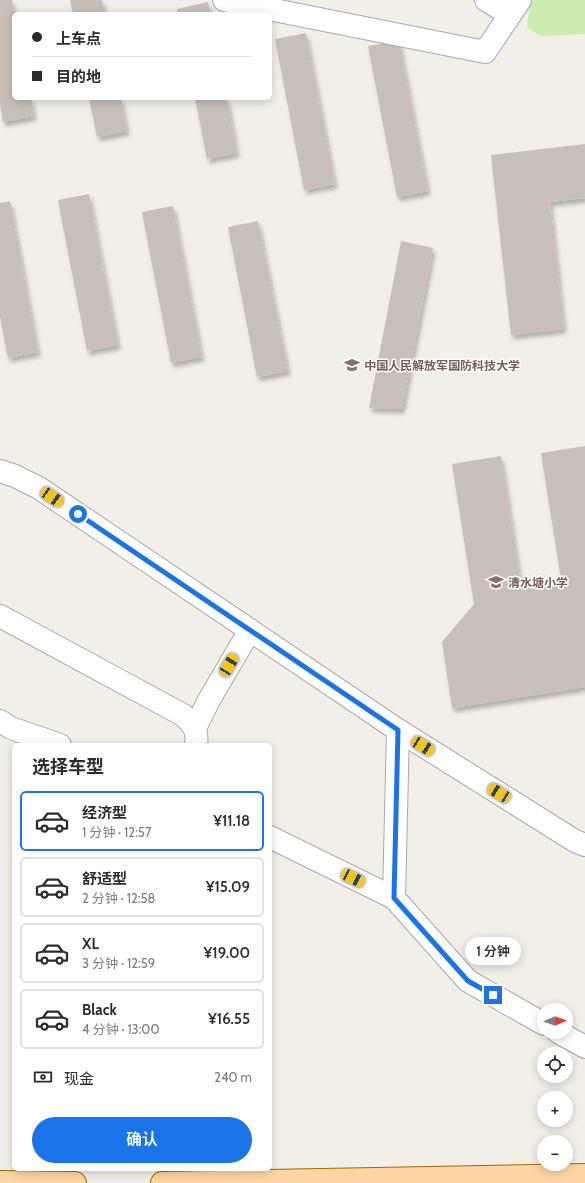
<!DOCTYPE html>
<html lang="zh">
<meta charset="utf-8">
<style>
:root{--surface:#fff;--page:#f2f2f3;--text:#2b2b33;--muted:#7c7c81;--line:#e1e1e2;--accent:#1a73e8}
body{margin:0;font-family:Cabin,"Noto Sans SC",sans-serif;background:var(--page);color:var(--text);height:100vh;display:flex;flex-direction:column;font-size:15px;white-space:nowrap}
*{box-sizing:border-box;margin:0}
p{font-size:13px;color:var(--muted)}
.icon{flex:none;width:22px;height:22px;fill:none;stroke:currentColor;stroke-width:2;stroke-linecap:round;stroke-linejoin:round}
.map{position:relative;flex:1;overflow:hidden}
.drawer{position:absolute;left:12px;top:743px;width:260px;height:428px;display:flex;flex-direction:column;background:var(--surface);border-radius:6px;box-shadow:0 2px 10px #0003}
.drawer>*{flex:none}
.guide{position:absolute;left:12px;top:12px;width:260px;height:88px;border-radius:6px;box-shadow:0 2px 10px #0003;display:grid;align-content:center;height:88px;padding:0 20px;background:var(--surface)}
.needle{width:26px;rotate:88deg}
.controls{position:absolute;left:537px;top:1003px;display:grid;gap:8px}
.controls a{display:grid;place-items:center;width:36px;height:36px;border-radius:50%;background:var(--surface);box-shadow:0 2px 10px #0003;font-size:20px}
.end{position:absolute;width:18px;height:18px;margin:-9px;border:5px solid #1a73e8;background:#fff;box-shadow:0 0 0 2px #fff}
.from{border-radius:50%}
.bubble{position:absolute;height:28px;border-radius:14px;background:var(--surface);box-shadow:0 2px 10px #0003;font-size:13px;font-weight:600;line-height:28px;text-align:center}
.car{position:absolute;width:12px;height:24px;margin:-12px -6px;border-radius:5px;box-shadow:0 0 3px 1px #0007;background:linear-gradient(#f5c518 24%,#345 0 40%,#f5c518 0 76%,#345 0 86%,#f5c518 0)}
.guide b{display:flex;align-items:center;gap:14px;height:38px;font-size:15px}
.guide b+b{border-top:1px solid var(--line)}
.guide i{width:10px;height:10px;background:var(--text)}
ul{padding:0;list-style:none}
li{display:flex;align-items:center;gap:12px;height:60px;margin:0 8px 6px;padding:0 12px;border:2px solid var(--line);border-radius:6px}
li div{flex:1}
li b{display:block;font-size:15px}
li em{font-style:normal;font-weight:600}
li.active{border-color:var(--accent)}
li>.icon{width:36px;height:36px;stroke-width:1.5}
h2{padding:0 20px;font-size:18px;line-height:48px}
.pay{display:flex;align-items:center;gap:10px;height:44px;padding:0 20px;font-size:15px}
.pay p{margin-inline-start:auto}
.cta{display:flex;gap:8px;margin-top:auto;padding:8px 20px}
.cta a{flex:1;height:46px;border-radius:24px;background:var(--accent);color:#fff;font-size:16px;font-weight:600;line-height:46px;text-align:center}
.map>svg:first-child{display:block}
.grass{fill:#cdecaf}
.building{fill:#c7bfb8;filter:url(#shadow)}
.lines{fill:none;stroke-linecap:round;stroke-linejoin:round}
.minor-casing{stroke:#a9a9a9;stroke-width:24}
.major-casing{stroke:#a06a00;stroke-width:24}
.minor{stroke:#fff;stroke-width:22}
.major{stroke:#fdd6a3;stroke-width:22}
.route{stroke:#1a73e8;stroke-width:5}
.labels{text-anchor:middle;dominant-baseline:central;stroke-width:3;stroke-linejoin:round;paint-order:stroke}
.education-label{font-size:12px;font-weight:bold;fill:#785e54;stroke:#fff;text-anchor:start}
</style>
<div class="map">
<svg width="585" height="1183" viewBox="0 0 585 1183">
<defs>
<filter id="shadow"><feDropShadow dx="2.5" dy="4.5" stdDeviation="2" flood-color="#0004"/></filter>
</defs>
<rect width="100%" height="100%" fill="#f2efe9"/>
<!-- grass -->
<path class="grass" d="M530,0H585V34L541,36L527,28Z"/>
<!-- building -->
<g class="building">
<path d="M0,0H12L15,14L14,98H31L34,116L3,122L0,104Z"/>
<path d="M70,0H102L105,14H73Z"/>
<path d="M208,2L210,14H178L177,9Z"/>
<path d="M306,33L335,184L304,190L275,39Z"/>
<path d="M399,41L428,191L397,197L368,46Z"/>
<path d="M89,98H121L127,131L97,137Z"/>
<path d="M195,98H227L237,153L207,159Z"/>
<path d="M585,144V198L550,202L564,329L511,335L491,155Z"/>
<path d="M89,194L118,345L87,351L58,200Z"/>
<path d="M10,201L38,352L8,358L0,317V203Z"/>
<path d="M173,206L202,357L171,363L142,212Z"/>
<path d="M258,221L288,371L257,377L228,227Z"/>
<path d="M401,241L433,248L402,409L369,408Z"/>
<path d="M585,446V687L452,708L442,642L474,604L452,464L501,456L521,585L561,579L541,453Z"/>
</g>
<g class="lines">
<!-- minor casing -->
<g class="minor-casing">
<g id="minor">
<path d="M224,0L485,52L510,15"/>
<path d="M486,0L510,15L520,0"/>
<path d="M0,471L15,476L39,488L398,730L575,841L585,845"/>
<path d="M0,616L183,715C194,725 198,730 196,745"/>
<path d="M0,721L11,728L60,745"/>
<path d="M195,728L209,700L250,630"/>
<path d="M270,837L394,898L468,981L544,1024"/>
<path d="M394,898L398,730"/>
<path d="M558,1032L585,1047"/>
</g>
</g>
<!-- major casing -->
<g class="major-casing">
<g id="major">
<path d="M0,1182L75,1183"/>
<path d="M162,1183L585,1175"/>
</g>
</g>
<!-- minor -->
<use href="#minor" class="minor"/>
<!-- major -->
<use href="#major" class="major"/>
</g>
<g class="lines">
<!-- route -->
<path class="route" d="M78,514L398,730L394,898L468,981L493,995"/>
</g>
<!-- icons -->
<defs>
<g id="university-bare" transform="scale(1.2)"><path d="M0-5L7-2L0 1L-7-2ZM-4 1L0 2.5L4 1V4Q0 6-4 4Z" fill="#8d6e63" stroke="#fff" stroke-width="2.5" paint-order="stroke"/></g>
<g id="school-bare" transform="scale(1.2)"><path d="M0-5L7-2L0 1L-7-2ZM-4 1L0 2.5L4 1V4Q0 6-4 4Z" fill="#8d6e63" stroke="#fff" stroke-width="2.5" paint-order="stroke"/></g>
</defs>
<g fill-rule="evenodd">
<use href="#university-bare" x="352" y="365"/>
<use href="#school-bare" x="496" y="582"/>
</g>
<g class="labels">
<!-- education labels -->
<g class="education-label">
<text x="364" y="365">中国人民解放军国防科技大学</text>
<text x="508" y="582">清水塘小学</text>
</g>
</g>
</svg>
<div class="controls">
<a><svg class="needle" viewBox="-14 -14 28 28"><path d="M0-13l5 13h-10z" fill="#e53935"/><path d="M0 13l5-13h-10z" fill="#7c7c81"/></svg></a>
<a><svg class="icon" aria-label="locate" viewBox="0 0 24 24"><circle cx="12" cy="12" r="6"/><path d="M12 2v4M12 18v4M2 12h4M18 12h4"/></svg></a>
<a>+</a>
<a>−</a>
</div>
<i class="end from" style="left:78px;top:514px"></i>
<i class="end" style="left:493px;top:995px"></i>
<div class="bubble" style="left:465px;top:937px;width:56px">1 分钟</div>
<i class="car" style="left:52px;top:497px;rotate:124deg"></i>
<i class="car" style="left:229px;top:665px;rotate:31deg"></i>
<i class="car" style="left:423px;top:746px;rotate:122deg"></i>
<i class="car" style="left:499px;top:793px;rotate:302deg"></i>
<i class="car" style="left:353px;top:878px;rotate:116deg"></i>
<div class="guide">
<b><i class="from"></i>上车点</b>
<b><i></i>目的地</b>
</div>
<section class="drawer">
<h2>选择车型</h2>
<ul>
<li class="active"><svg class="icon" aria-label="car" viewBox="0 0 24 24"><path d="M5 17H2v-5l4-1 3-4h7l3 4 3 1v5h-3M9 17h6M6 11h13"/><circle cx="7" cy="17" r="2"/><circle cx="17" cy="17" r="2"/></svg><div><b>经济型</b><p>1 分钟 · 12:57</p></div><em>¥11.18</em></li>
<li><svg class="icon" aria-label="car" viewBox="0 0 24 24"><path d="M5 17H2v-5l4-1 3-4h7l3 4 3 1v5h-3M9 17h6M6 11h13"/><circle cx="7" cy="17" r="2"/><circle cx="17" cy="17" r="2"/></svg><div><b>舒适型</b><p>2 分钟 · 12:58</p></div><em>¥15.09</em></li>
<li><svg class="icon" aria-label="car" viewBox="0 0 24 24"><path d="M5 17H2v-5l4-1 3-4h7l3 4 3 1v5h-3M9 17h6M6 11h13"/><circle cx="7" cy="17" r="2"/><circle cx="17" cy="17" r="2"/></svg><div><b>XL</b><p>3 分钟 · 12:59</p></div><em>¥19.00</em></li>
<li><svg class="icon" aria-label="car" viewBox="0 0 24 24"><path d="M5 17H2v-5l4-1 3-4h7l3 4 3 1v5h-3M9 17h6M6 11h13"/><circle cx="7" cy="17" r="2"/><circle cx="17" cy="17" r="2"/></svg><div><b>Black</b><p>4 分钟 · 13:00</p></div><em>¥16.55</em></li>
</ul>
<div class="pay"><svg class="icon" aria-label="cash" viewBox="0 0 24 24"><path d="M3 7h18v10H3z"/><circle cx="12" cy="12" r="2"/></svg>现金<p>240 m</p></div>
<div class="cta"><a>确认</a></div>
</section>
</div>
